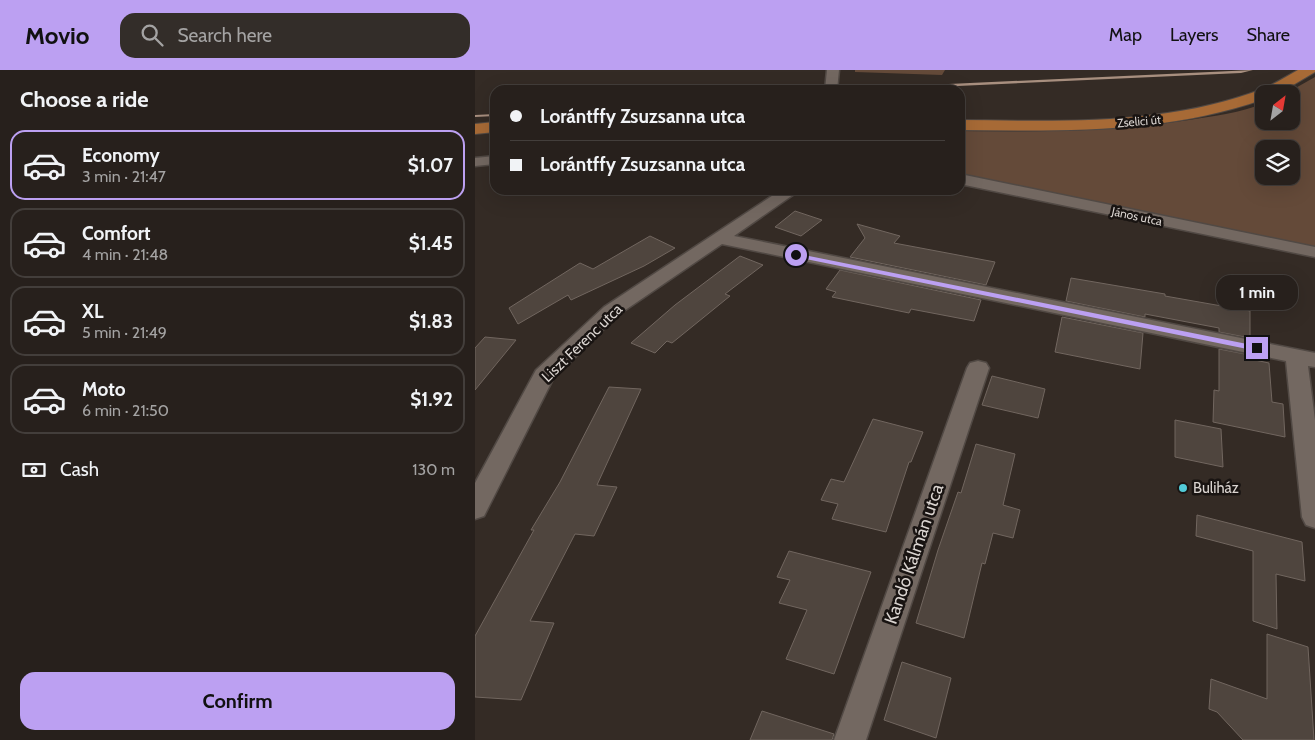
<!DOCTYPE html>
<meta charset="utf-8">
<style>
:root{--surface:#27201c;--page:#332d29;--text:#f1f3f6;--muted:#a4a3a3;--line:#433e3b;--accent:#bca0f2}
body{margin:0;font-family:Cabin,sans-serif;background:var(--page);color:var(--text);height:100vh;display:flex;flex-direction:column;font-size:19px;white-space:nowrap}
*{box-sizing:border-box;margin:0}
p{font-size:16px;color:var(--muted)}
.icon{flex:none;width:28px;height:28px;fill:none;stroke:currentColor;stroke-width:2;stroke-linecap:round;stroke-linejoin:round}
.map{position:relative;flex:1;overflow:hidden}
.side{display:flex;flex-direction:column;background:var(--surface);width:475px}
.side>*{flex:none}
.banner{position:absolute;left:15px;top:15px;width:475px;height:110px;border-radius:15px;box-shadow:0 5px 20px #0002,0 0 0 1px var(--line);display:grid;align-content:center;height:110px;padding:0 20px;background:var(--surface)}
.needle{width:32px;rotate:31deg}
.buttons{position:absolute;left:780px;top:15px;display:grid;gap:10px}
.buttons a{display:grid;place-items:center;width:45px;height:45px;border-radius:10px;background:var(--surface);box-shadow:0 5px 20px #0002,0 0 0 1px var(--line);font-size:25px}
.end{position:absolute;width:22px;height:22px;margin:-11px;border:6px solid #bca0f2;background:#111;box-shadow:0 0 0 2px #111}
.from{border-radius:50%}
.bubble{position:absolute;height:35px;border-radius:15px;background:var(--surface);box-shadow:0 5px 20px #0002,0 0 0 1px var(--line);font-size:16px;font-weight:700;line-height:35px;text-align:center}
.banner b{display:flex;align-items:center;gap:18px;height:48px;font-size:19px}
.banner b+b{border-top:1px solid var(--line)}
.banner i{width:12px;height:12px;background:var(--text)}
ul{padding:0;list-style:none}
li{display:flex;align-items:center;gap:15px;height:70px;margin:0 10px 8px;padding:0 10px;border:2px solid var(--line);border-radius:15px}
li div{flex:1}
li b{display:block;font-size:19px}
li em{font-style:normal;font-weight:700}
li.active{border-color:var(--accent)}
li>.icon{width:45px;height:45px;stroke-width:1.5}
h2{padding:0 20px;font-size:22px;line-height:60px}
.pay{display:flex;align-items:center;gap:12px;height:55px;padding:0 20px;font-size:19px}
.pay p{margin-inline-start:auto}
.primary-button{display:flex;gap:10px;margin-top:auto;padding:10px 20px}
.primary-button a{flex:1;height:58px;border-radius:15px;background:var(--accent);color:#111;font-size:20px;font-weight:700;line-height:58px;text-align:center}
header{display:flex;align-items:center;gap:30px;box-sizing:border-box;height:70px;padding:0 25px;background:var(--accent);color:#111}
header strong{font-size:24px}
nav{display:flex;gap:28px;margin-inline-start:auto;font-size:18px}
.search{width:350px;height:45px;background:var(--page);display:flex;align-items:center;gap:12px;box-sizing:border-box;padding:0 18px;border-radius:15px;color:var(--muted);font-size:19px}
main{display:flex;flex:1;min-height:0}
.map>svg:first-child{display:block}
.green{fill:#644a39;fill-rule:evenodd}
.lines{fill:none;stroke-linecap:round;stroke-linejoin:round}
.stream{fill:#a88f7f;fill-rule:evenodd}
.building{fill:#4f453e;stroke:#71665f}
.minor-casing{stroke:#514944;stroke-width:3}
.primary-casing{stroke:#514944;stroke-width:2}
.minor{fill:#736861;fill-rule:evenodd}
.primary{fill:#a76a36;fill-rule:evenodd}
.route{fill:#bca0f2}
.poi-dot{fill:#52cbd8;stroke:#191412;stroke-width:2}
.labels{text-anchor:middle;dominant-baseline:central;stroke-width:5;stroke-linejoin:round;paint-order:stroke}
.far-street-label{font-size:12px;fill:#dad4d0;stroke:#191412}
.street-label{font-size:15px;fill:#dad4d0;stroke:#191412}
.poi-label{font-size:15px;fill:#dad4d0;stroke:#191412;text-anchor:start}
.near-street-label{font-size:18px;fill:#dad4d0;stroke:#191412}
</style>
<header>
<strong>Movio</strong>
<div class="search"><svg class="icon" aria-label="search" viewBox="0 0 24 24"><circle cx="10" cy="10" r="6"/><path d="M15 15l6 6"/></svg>Search here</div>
<nav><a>Map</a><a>Layers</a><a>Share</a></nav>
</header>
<main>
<section class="side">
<h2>Choose a ride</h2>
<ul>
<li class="active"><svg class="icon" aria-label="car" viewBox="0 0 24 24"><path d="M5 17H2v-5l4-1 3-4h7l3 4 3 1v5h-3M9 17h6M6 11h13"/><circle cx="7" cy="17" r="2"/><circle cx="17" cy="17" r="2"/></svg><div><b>Economy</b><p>3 min · 21:47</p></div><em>$1.07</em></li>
<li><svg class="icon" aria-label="car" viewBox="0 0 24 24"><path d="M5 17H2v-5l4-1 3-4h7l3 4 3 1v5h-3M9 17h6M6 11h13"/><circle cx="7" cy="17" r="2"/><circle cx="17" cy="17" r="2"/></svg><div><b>Comfort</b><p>4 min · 21:48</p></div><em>$1.45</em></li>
<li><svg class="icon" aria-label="car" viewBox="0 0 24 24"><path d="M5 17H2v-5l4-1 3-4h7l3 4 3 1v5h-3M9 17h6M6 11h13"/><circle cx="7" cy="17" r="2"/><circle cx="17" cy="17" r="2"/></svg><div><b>XL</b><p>5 min · 21:49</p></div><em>$1.83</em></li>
<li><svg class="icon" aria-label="car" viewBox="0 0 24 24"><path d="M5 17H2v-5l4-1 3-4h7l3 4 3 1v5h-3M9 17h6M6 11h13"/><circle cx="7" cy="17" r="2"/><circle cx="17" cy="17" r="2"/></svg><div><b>Moto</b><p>6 min · 21:50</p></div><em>$1.92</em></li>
</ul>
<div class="pay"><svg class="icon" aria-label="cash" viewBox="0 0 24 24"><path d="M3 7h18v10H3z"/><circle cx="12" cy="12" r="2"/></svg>Cash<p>130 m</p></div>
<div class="primary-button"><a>Confirm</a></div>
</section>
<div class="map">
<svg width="840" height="670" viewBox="0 0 840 670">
<rect width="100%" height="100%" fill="#342b25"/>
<!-- green -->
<g class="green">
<path d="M380,0H470L467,5L380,2Z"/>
<path d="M840,7V177L485,106V61C562,62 638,62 714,50C739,46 766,43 789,33V51H816V24H810ZM789,79H816V106H789Z"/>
</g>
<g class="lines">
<!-- stream -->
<g class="stream">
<path d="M778,0L766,3L395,20H365L367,19Z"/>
<path d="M20,44V46L0,47V45Z"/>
</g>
</g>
<!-- building -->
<g class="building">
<path d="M320,141L347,150L326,166L300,157Z"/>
<path d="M382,154L425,166L419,173L520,192L511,215L375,187L390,168Z"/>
<path d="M175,166L200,178L169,196L96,230L93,225L43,254L34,238L105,193L118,199Z"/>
<path d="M265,186L288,195L250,224L255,226L197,273L192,271L180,283L156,273L200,235Z"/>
<path d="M365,200L506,230L499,251L436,239L434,243L357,227L361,222L351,219Z"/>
<path d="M596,208L690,224V226L775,241V268L744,262V258L670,244V247L591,231Z"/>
<path d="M587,247L668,263L665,299L580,282Z"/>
<path d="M10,267L41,270L0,320V278Z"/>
<path d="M744,279L775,285V289L794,293L797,332L808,334L810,367L738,352L739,320L744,321Z"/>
<path d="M517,306L570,319L563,348L507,335Z"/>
<path d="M134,317L166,319L122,415L142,417L119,466L100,464L55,551L79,553L46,630L0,627V566L59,460H56L85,412Z"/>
<path d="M398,349L448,362L436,392H434L411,462L357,449L363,434L346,430L356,409L369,412Z"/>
<path d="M700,350L746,359L748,397L700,387Z"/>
<path d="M501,374L540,384L528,435L545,440L538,468L518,463L510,494L507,493L489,568L441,553L463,480L483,422L486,423Z"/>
<path d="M722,445L827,472L830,511L801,504L802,559L778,551V481L721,466Z"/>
<path d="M314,481L396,502L359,604L311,589L332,540L304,533L315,510L302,507Z"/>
<path d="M792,564L833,577L839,670H768L742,642L734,639L736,609L792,629Z"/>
<path d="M427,592L476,608L461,668L409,650Z"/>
<path d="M287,641L359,664L357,670H275Z"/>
</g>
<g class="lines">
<!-- minor casing -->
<g class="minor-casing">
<g id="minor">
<path d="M352,0H364L362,20H350Z"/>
<path d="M20,86V94L0,96V88Z"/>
<path d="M485,104L840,177V187L485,114Z"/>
<path d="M306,120H325L259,166L840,283V297L833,296L840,350V458L831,455L827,447L811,291L247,174L143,245L78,309L9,446L0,449V413L61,300L129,237Z"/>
<path d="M503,291L511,293L514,298L391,670H359L492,298L495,293Z"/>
</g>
</g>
<!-- primary casing -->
<g class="primary-casing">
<g id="primary">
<path d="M823,0H840V2L803,24H789V29C691,64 587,61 485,60V50C587,51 693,56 790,18C801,13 812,6 823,0Z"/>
<path d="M20,52V62L0,64V54Z"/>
</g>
</g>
<!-- minor -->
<use href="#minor" class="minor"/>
<!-- primary -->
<use href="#primary" class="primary"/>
</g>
<!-- route -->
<path class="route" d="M319,183L782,276L785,278L782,281L321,187L319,186Z"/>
<!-- markers -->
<circle class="poi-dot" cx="708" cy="418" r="5"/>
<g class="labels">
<!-- far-street labels -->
<g class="far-street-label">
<text transform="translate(664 51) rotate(-5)">Zselici út</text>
<text transform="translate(662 146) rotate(12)">János utca</text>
</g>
<!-- street labels -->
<g class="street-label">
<text transform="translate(107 273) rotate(-44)">Liszt Ferenc utca</text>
</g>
<!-- poi labels -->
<g class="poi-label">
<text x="718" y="418">Buliház</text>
</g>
<!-- near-street labels -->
<g class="near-street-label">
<text transform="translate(439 484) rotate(-71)">Kandó Kálmán utca</text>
</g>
</g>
</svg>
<div class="buttons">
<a><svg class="needle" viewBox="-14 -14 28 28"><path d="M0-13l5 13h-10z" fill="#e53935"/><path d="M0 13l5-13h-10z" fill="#a4a3a3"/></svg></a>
<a><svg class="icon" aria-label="layers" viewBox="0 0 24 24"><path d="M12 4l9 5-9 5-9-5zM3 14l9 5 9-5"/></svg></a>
</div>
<i class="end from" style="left:321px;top:185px"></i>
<i class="end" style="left:782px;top:278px"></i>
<div class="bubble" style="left:741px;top:205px;width:82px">1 min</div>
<div class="banner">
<b><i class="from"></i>Lorántffy Zsuzsanna utca</b>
<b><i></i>Lorántffy Zsuzsanna utca</b>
</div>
</div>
</main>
